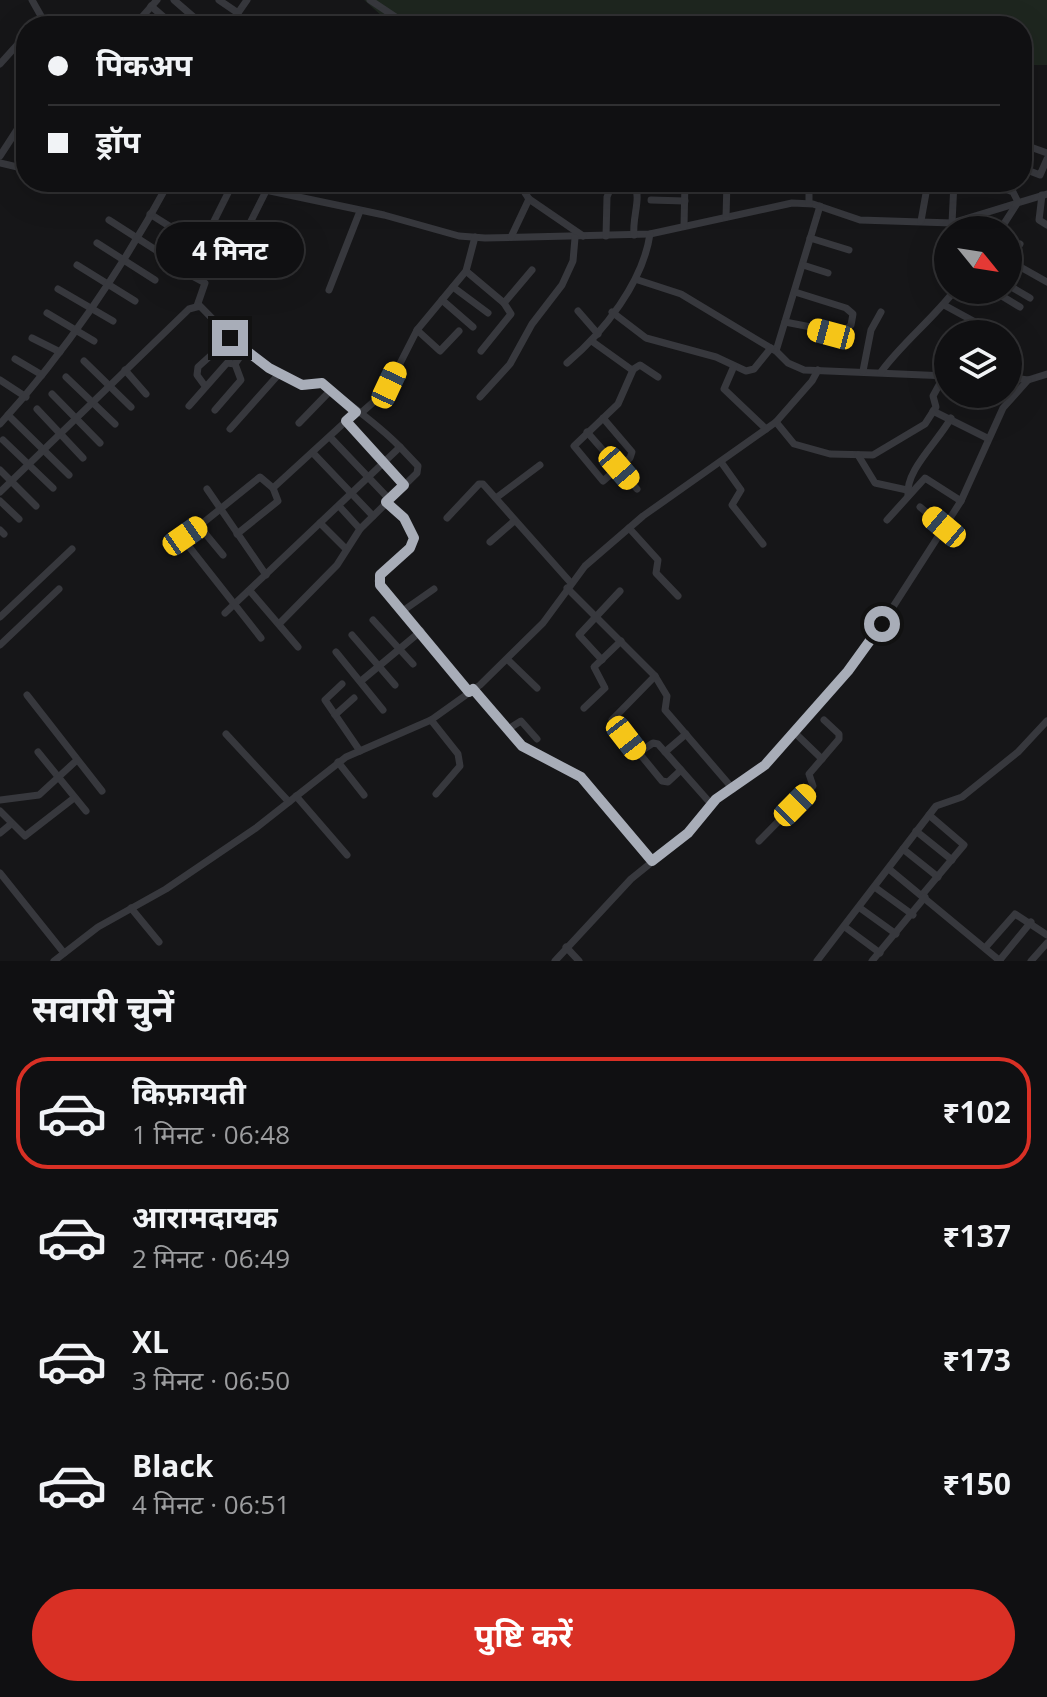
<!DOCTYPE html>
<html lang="hi">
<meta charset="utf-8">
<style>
:root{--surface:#101012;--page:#1e1e20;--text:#f1f3f6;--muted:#9c9d9f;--line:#303032;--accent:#d93025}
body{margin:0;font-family:"Open Sans","Noto Sans Devanagari",sans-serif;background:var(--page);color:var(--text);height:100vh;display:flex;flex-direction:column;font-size:30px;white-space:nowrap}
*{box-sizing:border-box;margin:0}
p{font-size:26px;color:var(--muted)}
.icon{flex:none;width:44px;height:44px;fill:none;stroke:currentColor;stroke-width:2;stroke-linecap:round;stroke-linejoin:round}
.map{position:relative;height:961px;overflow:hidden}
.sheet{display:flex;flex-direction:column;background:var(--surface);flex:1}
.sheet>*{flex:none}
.guide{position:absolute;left:16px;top:16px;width:1016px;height:176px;border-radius:32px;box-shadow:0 8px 32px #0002,0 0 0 2px var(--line);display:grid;align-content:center;height:176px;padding:0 32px;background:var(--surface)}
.needle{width:52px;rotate:120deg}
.tools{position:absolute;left:934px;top:216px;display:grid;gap:16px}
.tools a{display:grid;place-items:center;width:88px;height:88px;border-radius:50%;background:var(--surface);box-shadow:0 8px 32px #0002,0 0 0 2px var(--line);font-size:40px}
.end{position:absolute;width:36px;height:36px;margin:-18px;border:10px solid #a8adb8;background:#111;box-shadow:0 0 0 4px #111}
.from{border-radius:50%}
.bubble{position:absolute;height:56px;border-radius:28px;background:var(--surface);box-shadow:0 8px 32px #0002,0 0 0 2px var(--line);font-size:26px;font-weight:700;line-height:56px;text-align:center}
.car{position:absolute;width:24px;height:48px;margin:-24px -12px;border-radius:10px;box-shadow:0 0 6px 2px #0007;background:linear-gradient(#f5c518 24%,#345 0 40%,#f5c518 0 76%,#345 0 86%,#f5c518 0)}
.guide b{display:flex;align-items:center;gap:28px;height:76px;font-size:30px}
.guide b+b{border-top:2px solid var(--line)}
.guide i{width:20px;height:20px;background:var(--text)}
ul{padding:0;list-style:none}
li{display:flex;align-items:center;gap:24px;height:112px;margin:0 16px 12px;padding:0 16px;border:4px solid transparent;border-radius:32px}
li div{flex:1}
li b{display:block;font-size:30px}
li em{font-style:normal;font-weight:700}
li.active{border-color:var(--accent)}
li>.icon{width:72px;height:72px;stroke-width:1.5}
h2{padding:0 32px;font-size:36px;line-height:96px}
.action{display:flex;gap:16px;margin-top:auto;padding:16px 32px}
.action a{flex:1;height:92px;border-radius:48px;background:var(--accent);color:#fff;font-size:32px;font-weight:700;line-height:92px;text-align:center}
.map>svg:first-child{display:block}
.green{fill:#1e261f}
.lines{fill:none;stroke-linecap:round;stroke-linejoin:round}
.minor{stroke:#37383d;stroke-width:7}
.route{stroke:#a8adb8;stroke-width:10}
</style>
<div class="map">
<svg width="1047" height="961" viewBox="0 0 1047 961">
<rect width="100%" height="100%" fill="#161618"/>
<!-- green -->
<path class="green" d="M364,0H1047V65H1022V26H393Z"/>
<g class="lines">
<!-- minor -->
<g class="minor">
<path d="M32,0L41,16L34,26"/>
<path d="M174,0L204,26"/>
<path d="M219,0L238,13L247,0"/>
<path d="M370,0L409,26"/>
<path d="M151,6L174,26"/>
<path d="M134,26L157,0"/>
<path d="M0,64L26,35"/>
<path d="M1022,144L1047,153"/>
<path d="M0,156L24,119"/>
<path d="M0,163L26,169"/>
<path d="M1022,168L1040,175L1047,159"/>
<path d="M227,182L384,215L459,236L485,238L650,234L792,203L813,204L860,220L952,223L1047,194"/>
<path d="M518,182L529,199"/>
<path d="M987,182L1013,192L1018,202L1000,230"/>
<path d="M1042,195L1039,220L1047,225"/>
<path d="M651,200L685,201"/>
<path d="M809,203V182"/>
<path d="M820,206L776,351L788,363L804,370L948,376"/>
<path d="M150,214L177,231"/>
<path d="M726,217L727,182"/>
<path d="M109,220L162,254"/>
<path d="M921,221L928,182"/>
<path d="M952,223L954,182"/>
<path d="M684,226L685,182"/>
<path d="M634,235C632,216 642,199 634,182"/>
<path d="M606,236L607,197L613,182"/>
<path d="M511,237L529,199L583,236"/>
<path d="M810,238L849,250"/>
<path d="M97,243L155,280"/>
<path d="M234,255L266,191"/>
<path d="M1008,260L1047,282"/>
<path d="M1009,261L1020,244"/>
<path d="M77,265L135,301"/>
<path d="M803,265L828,273"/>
<path d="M466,271L504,303L532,270"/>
<path d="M638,280L681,294L774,350"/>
<path d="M1008,285L1030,298"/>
<path d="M453,287L488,313"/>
<path d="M58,289L113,321"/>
<path d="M329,290L360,211"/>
<path d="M992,290L1020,307"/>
<path d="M442,300L473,327"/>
<path d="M944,305L988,329"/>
<path d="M197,306L205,283L192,276L190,269L233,183"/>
<path d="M578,311L598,334"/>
<path d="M612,312L646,338L716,357L746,371L754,369L771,348"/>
<path d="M47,313L94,341"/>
<path d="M785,322L842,333L851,325L853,314L846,308L795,292"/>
<path d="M417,330L440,351L459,331"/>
<path d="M32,338L60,352"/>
<path d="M593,342L632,370L640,365L658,377"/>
<path d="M481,351L511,314L504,303"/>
<path d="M15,359L42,375"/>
<path d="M84,361L131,407"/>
<path d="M567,363C604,332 643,282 650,234"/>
<path d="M734,366L724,389L766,429"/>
<path d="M125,370L146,394"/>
<path d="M863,371L871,330L881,312"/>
<path d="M881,372C902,343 932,320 955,290"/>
<path d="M66,377L115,424"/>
<path d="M0,380L26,397"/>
<path d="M1028,380L1047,374"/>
<path d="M205,386L197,375L198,367L230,338"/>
<path d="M52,394L100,443"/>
<path d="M480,397L510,364L532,324L562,285L573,261L575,238"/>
<path d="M189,406L227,363L235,364"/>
<path d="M37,409L83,458"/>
<path d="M215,410L241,380L235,364L244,351"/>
<path d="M933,411L987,438"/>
<path d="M361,413L386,391L417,330L466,271L475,237"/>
<path d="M8,415L69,475"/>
<path d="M603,418L632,452L630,458L603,481L574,446L618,404L633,370"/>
<path d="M346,421L404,485"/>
<path d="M776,422L794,444L830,454L873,455L925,424L936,407L933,396L944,376"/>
<path d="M299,423L331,390"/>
<path d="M0,424C64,354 124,266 169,182"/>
<path d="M230,429L279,374"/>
<path d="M587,432L637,489"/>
<path d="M330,437L389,499"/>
<path d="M3,440L53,488"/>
<path d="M313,453L373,516"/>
<path d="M858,455L875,483L907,490"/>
<path d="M721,462L741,490L732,505L763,544"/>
<path d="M0,470L36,506"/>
<path d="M207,489L266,575"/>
<path d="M0,492L189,309L200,306L244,351L269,368L305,386L322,383C349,405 376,422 400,447L225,613"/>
<path d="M908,496C905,470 938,442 951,418"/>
<path d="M496,498L540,465"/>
<path d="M0,501L19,519"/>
<path d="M386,502L404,518L414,538C408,557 384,563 378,581L469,692"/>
<path d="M339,506L360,529"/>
<path d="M920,507L944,527"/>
<path d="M447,518L479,484H483L571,583"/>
<path d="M887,520L925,478L961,501"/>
<path d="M320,523L346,549"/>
<path d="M199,526L223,555"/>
<path d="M629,528L658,560L656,573L678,596"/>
<path d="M0,530L4,534"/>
<path d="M237,534L278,501L273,488"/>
<path d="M490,542L513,522"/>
<path d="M567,588L655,676L667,696L665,710L733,789"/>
<path d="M250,591L298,647"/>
<path d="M404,610L434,589"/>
<path d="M0,617L72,549"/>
<path d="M373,620L413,664"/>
<path d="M279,624L337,565L360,529L417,473L418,466L400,447"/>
<path d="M352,635L395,685"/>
<path d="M261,638L183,539L260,477L273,488L356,412"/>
<path d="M0,645L59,589"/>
<path d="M336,652L383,710"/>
<path d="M508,660L537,688"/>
<path d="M602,660L579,635L620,591"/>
<path d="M655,676L612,720L662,781L668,782L681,770"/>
<path d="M361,681L421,631"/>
<path d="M342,684L325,700L360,751"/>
<path d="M473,689L522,746L581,777L652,861"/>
<path d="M27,695L102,791"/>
<path d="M584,708L605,688L594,667L621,641"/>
<path d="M335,715L354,698"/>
<path d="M431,720L458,754L460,766L436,794"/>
<path d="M508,729L521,721L537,739"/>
<path d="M794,732L822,759"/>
<path d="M226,734L289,802"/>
<path d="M38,752L86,811"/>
<path d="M665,752L686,734"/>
<path d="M638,753L653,743L658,744L712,805"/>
<path d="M338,762L364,795"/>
<path d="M296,796L347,855"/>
<path d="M0,800L39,795L77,760"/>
<path d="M0,811L25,836L74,798"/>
<path d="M916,831L952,860"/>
<path d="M0,833L11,824"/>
<path d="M759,841L813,786L809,774L839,739V734L824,720"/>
<path d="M903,849L938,877"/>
<path d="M889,869L1000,961"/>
<path d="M0,873L64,953"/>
<path d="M876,888L913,915"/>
<path d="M922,895L964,845L929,815"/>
<path d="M131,908L159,942"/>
<path d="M860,908L896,934"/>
<path d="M845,927L880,953"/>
<path d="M566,947L579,961"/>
<path d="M985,948L1015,914L1047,935"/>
<path d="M54,961L98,927L166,889L256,828L346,757L431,720L480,685L543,623L585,566L643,516L776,422L812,381L818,370"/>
<path d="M555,961L631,879L688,833L716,799L765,765L848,671L873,638L961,501L1003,408L1028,380L1008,377"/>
<path d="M817,961L936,806L962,797L1018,752L1047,721"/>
<path d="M872,961L925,897"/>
<path d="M999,961L1031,922"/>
<path d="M1031,961L1047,943"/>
</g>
</g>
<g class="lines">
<!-- route -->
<path class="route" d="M230,338L269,368L302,385L322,383L356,412L346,421L404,485L386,502L404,518L414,538L410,548L380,575V585L469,692L473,689L522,746L581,777L652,861L688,833L716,799L765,765L848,671L882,624"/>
</g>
</svg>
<div class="tools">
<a><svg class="needle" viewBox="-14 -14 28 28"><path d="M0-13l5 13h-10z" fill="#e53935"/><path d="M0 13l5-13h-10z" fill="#9c9d9f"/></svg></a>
<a><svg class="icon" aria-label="layers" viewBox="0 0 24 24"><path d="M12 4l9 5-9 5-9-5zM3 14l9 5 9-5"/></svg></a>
</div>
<i class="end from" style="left:882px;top:624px"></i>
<i class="end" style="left:230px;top:338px"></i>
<div class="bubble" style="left:156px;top:222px;width:148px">4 मिनट</div>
<i class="car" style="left:831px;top:334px;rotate:285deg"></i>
<i class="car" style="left:389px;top:385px;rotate:25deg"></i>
<i class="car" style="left:619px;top:468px;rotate:139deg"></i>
<i class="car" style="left:944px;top:527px;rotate:310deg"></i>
<i class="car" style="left:185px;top:536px;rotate:55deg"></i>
<i class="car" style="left:626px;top:738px;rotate:142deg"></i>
<i class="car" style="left:795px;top:805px;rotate:45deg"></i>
<div class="guide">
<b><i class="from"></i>पिकअप</b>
<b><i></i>ड्रॉप</b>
</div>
</div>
<section class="sheet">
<h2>सवारी चुनें</h2>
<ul>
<li class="active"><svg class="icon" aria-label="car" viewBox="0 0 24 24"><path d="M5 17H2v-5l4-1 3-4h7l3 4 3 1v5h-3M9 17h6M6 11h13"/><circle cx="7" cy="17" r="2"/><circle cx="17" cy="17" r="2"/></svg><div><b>किफ़ायती</b><p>1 मिनट · 06:48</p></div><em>₹102</em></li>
<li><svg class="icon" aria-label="car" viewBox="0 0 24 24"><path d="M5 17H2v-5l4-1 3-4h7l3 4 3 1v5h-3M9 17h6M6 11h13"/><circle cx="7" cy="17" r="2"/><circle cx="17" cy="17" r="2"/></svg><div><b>आरामदायक</b><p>2 मिनट · 06:49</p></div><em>₹137</em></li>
<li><svg class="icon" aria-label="car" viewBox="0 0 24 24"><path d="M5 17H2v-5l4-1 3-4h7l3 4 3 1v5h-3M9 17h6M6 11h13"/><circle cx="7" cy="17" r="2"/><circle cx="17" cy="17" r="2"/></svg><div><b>XL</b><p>3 मिनट · 06:50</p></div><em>₹173</em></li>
<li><svg class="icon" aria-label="car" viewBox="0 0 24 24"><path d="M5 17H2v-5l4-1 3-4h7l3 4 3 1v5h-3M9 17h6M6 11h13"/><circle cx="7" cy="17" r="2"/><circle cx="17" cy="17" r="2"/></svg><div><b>Black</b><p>4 मिनट · 06:51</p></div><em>₹150</em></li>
</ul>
<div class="action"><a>पुष्टि करें</a></div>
</section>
